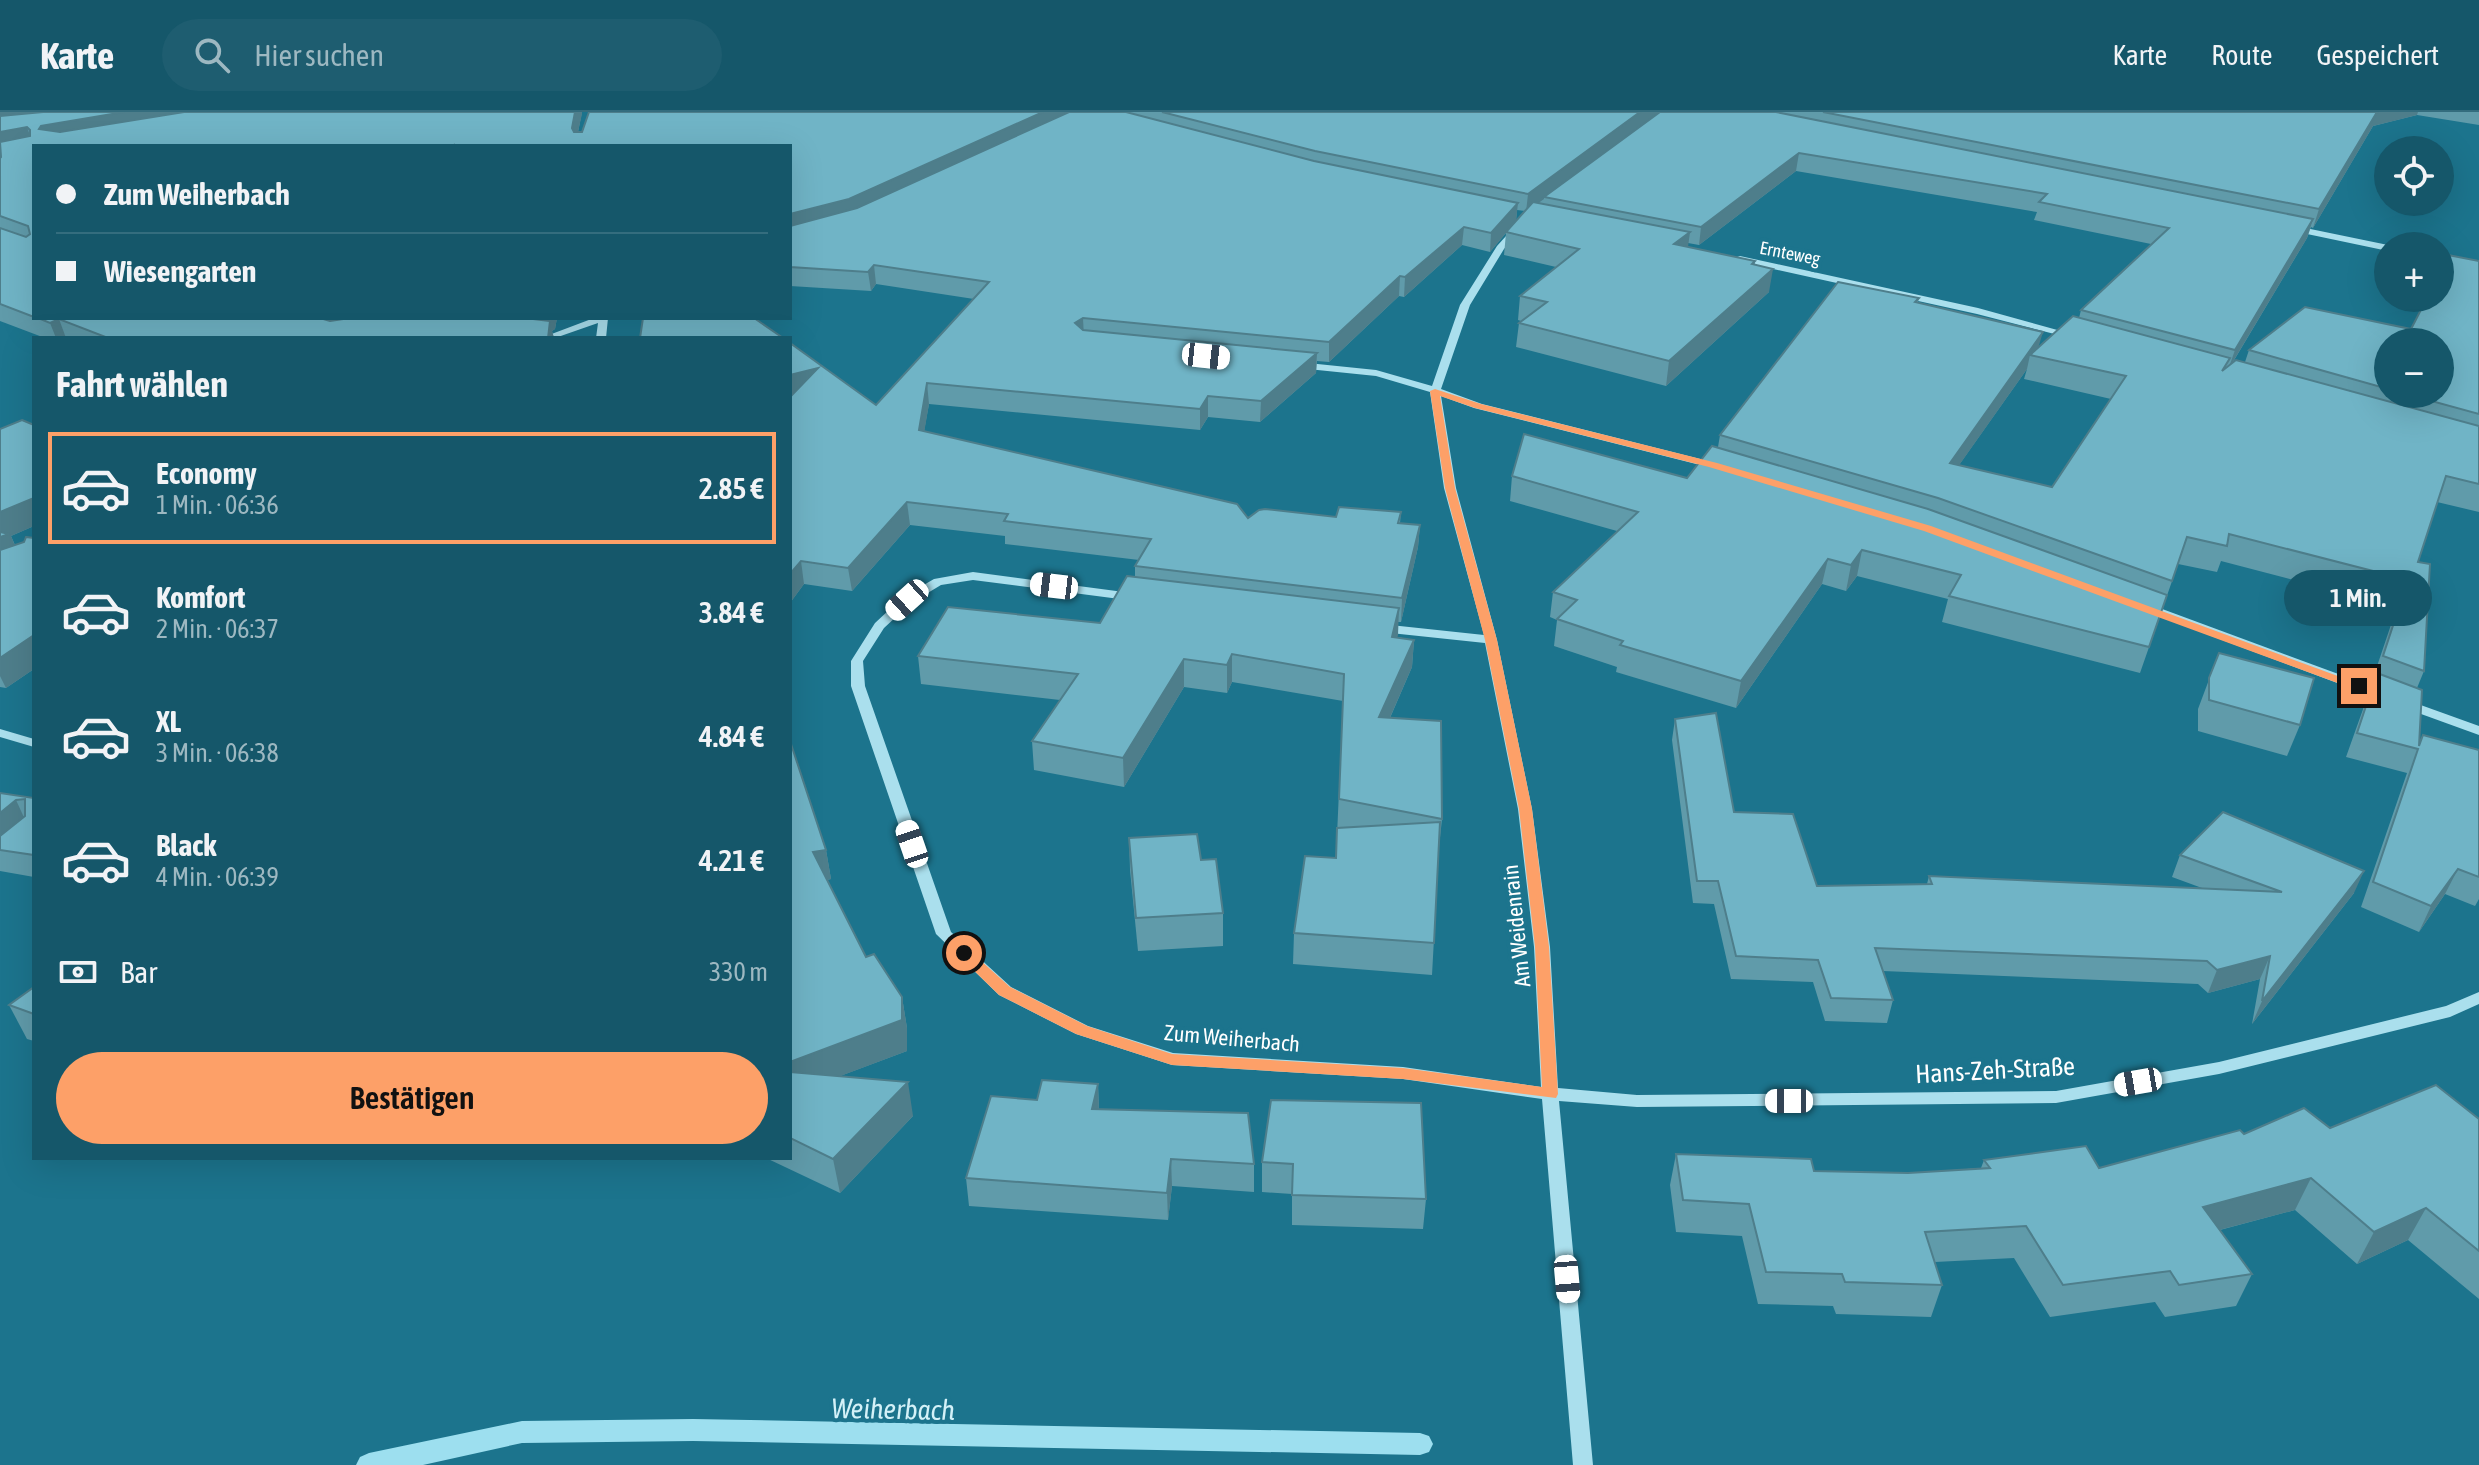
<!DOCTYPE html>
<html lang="de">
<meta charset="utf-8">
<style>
:root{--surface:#15576a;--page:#1e5d70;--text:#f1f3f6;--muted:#9db8c1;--line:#346d7e;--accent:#fda068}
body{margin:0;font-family:"Asap Condensed",sans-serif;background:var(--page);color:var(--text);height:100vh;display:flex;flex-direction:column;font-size:30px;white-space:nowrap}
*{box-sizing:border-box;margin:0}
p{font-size:26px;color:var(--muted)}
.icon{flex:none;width:44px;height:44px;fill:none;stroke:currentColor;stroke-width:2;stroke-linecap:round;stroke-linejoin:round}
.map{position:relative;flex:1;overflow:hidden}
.panel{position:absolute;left:32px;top:224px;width:760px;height:824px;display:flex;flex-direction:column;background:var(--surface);border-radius:0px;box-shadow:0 8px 32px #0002}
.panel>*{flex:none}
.banner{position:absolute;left:32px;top:32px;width:760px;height:176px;border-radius:0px;box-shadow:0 8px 32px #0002;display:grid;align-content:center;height:176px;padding:0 24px;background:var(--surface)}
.tools{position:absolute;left:2374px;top:24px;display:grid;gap:16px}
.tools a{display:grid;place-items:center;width:80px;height:80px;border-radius:50%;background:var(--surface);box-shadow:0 8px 32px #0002;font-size:40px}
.end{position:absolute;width:36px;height:36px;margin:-18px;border:10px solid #fda068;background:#111;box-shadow:0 0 0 4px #111}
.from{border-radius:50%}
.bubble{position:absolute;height:56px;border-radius:28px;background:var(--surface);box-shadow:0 8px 32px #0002;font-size:26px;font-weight:600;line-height:56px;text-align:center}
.car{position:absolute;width:24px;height:48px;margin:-24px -12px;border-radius:10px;box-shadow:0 0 6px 2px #0007;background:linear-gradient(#fff 24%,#345 0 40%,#fff 0 76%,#345 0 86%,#fff 0)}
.banner b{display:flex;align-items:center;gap:28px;height:76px;font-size:30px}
.banner b+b{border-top:2px solid var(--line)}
.banner i{width:20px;height:20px;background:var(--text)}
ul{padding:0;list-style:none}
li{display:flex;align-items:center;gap:24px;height:112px;margin:0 16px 12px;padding:0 8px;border:4px solid transparent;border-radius:0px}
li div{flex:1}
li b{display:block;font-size:30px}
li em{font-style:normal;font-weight:600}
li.on{border-color:var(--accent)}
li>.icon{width:72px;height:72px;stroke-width:1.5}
h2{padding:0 24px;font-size:36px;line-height:96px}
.pay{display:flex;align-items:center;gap:20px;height:88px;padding:0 24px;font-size:30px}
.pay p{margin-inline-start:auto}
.button{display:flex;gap:16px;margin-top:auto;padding:16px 24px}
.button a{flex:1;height:92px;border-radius:48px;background:var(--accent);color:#111;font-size:32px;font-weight:600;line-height:92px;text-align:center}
header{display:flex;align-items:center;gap:48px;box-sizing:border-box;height:112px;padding:0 40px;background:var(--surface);border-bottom:2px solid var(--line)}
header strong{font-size:38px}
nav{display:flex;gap:44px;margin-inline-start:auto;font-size:28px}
.search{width:560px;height:72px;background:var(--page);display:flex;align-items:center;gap:20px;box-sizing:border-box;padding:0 28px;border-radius:44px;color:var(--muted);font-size:30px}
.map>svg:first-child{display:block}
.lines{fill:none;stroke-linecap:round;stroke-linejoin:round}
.stream{fill:#9ddfef;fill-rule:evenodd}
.minor{fill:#aadfed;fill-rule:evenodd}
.wall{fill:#609baa;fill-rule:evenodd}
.shaded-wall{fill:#4e7e8b}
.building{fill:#70b4c6;stroke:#4e7e8b;stroke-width:2}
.route{fill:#fda068}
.labels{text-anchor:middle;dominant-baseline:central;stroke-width:8;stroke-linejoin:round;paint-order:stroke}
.far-street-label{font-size:18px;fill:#fff;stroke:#1c748d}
.street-label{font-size:22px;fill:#fff;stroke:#1c748d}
.near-street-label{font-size:26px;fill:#fff;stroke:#1c748d}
.near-water-label{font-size:28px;font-style:italic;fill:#d3f1f8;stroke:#1c748d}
</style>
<header>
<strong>Karte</strong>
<div class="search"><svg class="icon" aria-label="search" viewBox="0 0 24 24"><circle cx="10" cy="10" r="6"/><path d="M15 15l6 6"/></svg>Hier suchen</div>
<nav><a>Karte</a><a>Route</a><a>Gespeichert</a></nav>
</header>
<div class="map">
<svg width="2479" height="1353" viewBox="0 0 2479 1353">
<rect width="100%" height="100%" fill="#1c748d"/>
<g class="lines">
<!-- stream -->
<path class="stream" d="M693,1307L1420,1321L1429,1324L1433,1332L1429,1340L1420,1343L693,1329L522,1331L423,1353H356L360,1345L369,1341L522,1309Z"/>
<!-- minor -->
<g class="minor">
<path d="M2291,113L2388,133L2390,134H2388V139L2288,118V114Z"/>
<path d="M1515,114L1522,116L1504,137L1470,193L1441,277L1482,292L1720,352L1721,354L1720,356H1712L1474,296L1441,284L1456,376L1497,528L1532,697L1550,835L1558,976L1637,983L2056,979L2219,950L2446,894L2479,880V892L2450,905L2219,962L2056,991L1637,995L1559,989L1593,1353H1573L1542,987L1403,967L1172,953L1076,922L999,883L936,822L851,574V549L875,511L903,485L934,467L973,460L1139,482L1141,485L1135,489L973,468L941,473L911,491L884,516L863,549L865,574L951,820L1011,875L1088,914L1173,941L1403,955L1541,975L1534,835L1518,697L1485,531L1381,520L1375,516L1381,512L1484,523L1444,376L1430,280L1376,264L1298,256L1293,253L1298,250L1376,258L1432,274L1460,193L1497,134Z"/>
<path d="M1740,144L1978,196L2079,224L2074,227L1977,202L1737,149V145Z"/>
<path d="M2440,144L2479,152V158L2440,150Z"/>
<path d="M594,206H608L606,226H596L598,211L555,226H541Z"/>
<path d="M2146,491L2390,581L2392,584L2385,588L2380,587L2142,498L2140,495Z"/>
<path d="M2404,587L2479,614V623L2399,594L2397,591Z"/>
<path d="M0,617L34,627V635L0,625Z"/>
</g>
</g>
<!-- wall -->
<g class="wall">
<path d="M0,0H582L578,20H582L589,0H2479V13L2417,3L2373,14L2313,116L2311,115L2307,126L2233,250H2245L2249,238L2411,217L2479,149V400L2437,390L2418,450L2424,559L2417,576L2419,631L2423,623L2479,638V787L2475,794L2445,782L2419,820L2361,795L2407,661L2346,645L2372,572H2371L2397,495L2221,449L2217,460L2178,452L2140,561L1942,510L1948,487L1857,464L1846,479L1822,472L1736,596L1616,560L1617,555L1554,534L1557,508L1550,505L1553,480L1617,419L1510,389L1512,364L1687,366L1718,335L1720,323L1919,186L1918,191L2038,236L2079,206L2081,198L2151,132L2034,108L2037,100L1796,59L1699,133L1688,131V135L1755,149V153L1769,180L1666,274L1516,235L1519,211L1521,209L1518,208L1520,184L1556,155L1504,143L1506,121L1490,140L1462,133L1404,185L1399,184L1329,250L1317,249L1316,261L1260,310L1208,305L1200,318L929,292L924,319L1248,406L1336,405L1401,400L1400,411L1420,413L1418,435L1401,510H1398L1397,525L1414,528L1412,555L1390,606L1442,707L1439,735L1432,863L1293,852L1294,821L1336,746L1343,589L1232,570L1227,581L1184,575L1124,675L1034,658L1032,629L1060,588L921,572L918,544L1100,511L1135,465V454L1139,448L1005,432V424L910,413L852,479L804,472L790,491V231L876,293L974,187L876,172L871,179L790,174V34H34V206H557L555,217L552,219L554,226H45L0,209V46L1,45ZM1517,98L1525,99L1516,109ZM2388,230L2440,282H2388ZM2027,257L2024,267L2111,287L2052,375L1959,353Z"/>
<path d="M34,313V414L11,424L15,433L34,426V557L6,576L0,575V317Z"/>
<path d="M2219,541L2300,613L2287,644L2198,619V597Z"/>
<path d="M1675,607L1734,700L1817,774L1927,772L1929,764L2202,776L2172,765L2180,743L2354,781L2252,912L2260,867L2208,881L2198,872L1883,859L1893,888L1887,911L1825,909L1813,870L1731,867L1714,792L1693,791L1672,628Z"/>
<path d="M790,629L826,738L831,767L827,768L866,845L902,885L907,916V939L840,964L913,1004L840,1081L766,1046H790Z"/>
<path d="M0,681L34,686V765L0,759Z"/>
<path d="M1129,726L1223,801V834L1138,839L1130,758Z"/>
<path d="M34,875V929L27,927L9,893Z"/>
<path d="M1098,972L1099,997L1254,1052V1080L1172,1074L1168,1108L969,1094L966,1066L1037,988Z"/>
<path d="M1271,988L1426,1087L1423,1117L1292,1113V1082L1262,1080V1050Z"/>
<path d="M2479,1007V1187L2408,1128L2357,1152L2295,1098L2220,1118L2252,1162L2236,1194L2165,1205L2155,1190L2050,1205L2014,1146L1935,1150L1942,1173L1931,1205L1836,1202L1833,1194L1758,1192L1742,1124L1676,1120L1670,1073L1676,1042L1814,1059L1908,1061L1981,1056L1984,1048L2099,1056L2244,1022Z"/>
</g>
<!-- shaded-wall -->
<g class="shaded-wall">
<path d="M0,0H276L45,34L39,17L0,11Z"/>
<path d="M575,0H582V2L575,33L572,16Z"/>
<path d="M1043,0H1081L851,105L790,122V102Z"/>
<path d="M1640,0H1661L1544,85V87L1526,100L1528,82Z"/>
<path d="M2377,0H2418L2417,3L2373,14L2313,116L2319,97Z"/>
<path d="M27,15L33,32L0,34V20Z"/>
<path d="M1799,41L1796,59L1699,133L1701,115Z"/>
<path d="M1518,91L1516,109L1490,140L1491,121Z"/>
<path d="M2313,107L2307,126L2228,258L2235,238Z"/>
<path d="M1464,115L1462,133L1404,185L1405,165Z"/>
<path d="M1690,120L1687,143L1674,132Z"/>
<path d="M874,153L876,172L871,179L868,160Z"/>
<path d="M1773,157L1769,180L1666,274L1669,249Z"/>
<path d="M1400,164L1399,184L1329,250V230Z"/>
<path d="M534,206H557L555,217L552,219L554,226H548Z"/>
<path d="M1083,206L1084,226L1075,211Z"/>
<path d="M59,207L66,226H56L50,211Z"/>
<path d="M2043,220L2036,243H2030L2027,257L1943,376L1950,351Z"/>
<path d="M1317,241L1316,261L1260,310L1261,289Z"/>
<path d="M818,256L790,285V263Z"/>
<path d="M927,271L929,292L921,339L919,318Z"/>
<path d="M1208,284V305L1200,318V297Z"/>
<path d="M34,386V414L11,424L20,446L0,454V400Z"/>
<path d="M907,390L910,413L852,479L848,456Z"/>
<path d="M1420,413L1418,435L1401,510L1402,486Z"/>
<path d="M1862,438L1857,464L1846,479L1851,453Z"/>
<path d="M1828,447L1822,472L1736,596L1741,569Z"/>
<path d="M801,449L804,472L790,491V462Z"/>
<path d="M1399,496L1398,523L1391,552L1392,525Z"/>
<path d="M34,523V557L6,576L0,564V546Z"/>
<path d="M1414,528L1412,555L1378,633L1379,605Z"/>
<path d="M1232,542V570L1227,581V553Z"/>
<path d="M1184,547V575L1124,675L1123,646Z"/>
<path d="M16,688L27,712L0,734V701Z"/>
<path d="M826,738L831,767L818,770L813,740Z"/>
<path d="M2458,757L2445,782L2419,820L2431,794Z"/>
<path d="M2364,759L2354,781L2252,912L2262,889Z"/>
<path d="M2270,844L2260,867L2208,881L2217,858Z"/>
<path d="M902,885L907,916V939L790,983V950Z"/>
<path d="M908,970L913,1004L840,1081L833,1047Z"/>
<path d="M1098,972L1099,999L1092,997Z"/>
<path d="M1171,1047L1172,1074L1168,1108L1167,1081Z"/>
<path d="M2311,1066L2295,1098L2189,1126L2203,1095Z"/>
<path d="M2426,1096L2408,1128L2357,1152L2374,1120Z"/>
</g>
<!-- building -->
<g class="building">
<path d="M43,0H124L41,14L39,17L60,20L184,0H575L572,16L574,20H582L589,0H1043L849,87L790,102V34H454V33L451,34H34V205L0,192V116L26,125L30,122L28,114L0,104V46L1,45L0,30L30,24V18L27,15L0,20V4Z"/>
<path d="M1069,0H1126L1314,49L1518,91L1491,121L1464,115L1405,165L1400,164L1329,230L1083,206L1075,211L1083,218L1317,241L1261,289L1208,284L1200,297L927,271L919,318L1237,392L1248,406L1259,398L1265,397L1336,405L1339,395L1401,400L1398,411L1420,413L1402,486L1135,454L1151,427L1004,409L1008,402L907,390L848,456L801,449L790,462V285L818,256L790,263V231L876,293L989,170L874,153L868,160L790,155V114L857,96Z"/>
<path d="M1162,0H1640L1528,82L1315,39Z"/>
<path d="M1660,0H1776L2313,107L2235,238L2081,198L2169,116L2039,90L2047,82L1799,41L1701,115L1544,85Z"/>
<path d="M1823,0H2377L2319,97Z"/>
<path d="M1533,90L1690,120L1674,132L1755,149L1752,152L1773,157L1669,249L1519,211L1547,190L1520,184L1579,137L1506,120Z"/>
<path d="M2448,143L2479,149V302L2406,282H2440V230H2388V277L2249,238L2305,195L2411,217L2427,186H2440V159Z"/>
<path d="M1838,170L1919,186L1915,190L2043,220L1950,351L2052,375L2126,264L2030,243L2073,204L2230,246L2222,259L2236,248L2479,314V372L2446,364L2418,450L2430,452L2424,559L2383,544L2408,468L2229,422L2227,434L2187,425L2172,469L1938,386L1720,323Z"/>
<path d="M38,206H320L330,209L350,206H534L533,207L550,209L548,226H108L59,207L50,211Z"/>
<path d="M643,206H754L783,226H640Z"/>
<path d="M22,308L34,313V386L0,400V317Z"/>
<path d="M1524,322L1687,366L1712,334L1928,397L2167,483L2149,535L1949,484L1961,463L1862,438L1851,453L1828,447L1741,569L1620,533L1623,529L1557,507L1577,488L1553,480L1638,400L1512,364Z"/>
<path d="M0,420L9,422L0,425Z"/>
<path d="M26,425L34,426V523L0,546V438L24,430Z"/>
<path d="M1127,464L1399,496L1392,525L1414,528L1379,605L1441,609L1442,707L1339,687L1344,562L1232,542L1227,553L1184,547L1123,646L1032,629L1078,562L918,544L948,495L1100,511Z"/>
<path d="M2219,541L2314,566L2300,613L2209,588V566Z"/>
<path d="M2377,561L2422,578L2419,634L2423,623L2479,638V765L2458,757L2431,794L2373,770L2418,637L2357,621Z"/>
<path d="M1716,601L1734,700L1793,702L1817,774L1932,772L1929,764L2282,780L2180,743L2223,700L2364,759L2262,889L2270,844L2217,858L2207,849L1875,836L1893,888L1831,886L1818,848L1736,844L1718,769H1697L1675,607Z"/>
<path d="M790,629L826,738L813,740L866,845L874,842L902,885V908L790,950Z"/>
<path d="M0,681L34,686V743L0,738V724L25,704V687L16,688L0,701Z"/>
<path d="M1440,710L1434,831L1294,821L1305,744L1336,746L1337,716Z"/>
<path d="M1197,722L1201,748L1216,747L1223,801L1136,806L1129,726Z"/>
<path d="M34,875V902L9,893Z"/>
<path d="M790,960L908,970L833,1047L790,1026Z"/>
<path d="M1042,968L1098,972L1092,997L1248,1001L1254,1052L1171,1047L1167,1081L966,1066L991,984L1037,988Z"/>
<path d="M2436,973L2479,1007V1139L2426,1096L2374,1120L2311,1066L2203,1095L2252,1162L2179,1173L2170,1159L2063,1173L2026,1114L1925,1120L1942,1173L1845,1170L1842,1162L1766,1160L1749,1092L1683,1088L1676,1042L1811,1047L1814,1059L1908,1061L1990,1056L1984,1048L2086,1034L2099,1056L2240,1018L2244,1022L2304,996L2330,1016Z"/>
<path d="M1271,988L1421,991L1426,1087L1292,1083L1293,1052L1262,1050Z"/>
</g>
<!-- route -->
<path class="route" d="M1435,277L1481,292L1717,351L1931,414L2365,574L2354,577L1924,419L1709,355L1475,296L1440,284L1455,376L1497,528L1532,697L1549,835L1558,982L1556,986L1403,967L1172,953L1076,922L999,883L959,844V838H969L1010,875L1087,914L1172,942L1403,956L1542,975L1535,835L1519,697L1485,528L1445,376L1430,279Z"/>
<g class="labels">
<!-- far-street labels -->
<g class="far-street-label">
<text transform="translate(1790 141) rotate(11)">Ernteweg</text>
</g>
<!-- street labels -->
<g class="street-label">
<text transform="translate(1516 814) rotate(-96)">Am Weidenrain</text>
<text transform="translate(1232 926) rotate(5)">Zum Weiherbach</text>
</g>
<!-- near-street labels -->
<g class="near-street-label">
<text transform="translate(1995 958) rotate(-3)">Hans-Zeh-Straße</text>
</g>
<!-- near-water labels -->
<g class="near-water-label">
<text transform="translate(893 1297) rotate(1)">Weiherbach</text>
</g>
</g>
</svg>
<div class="tools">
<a><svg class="icon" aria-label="locate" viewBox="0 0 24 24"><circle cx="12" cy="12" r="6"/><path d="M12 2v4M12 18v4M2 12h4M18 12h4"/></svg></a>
<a>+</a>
<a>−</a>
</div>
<i class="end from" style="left:964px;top:841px"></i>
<i class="end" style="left:2359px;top:574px"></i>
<div class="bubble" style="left:2284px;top:458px;width:148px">1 Min.</div>
<i class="car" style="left:1206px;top:244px;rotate:96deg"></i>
<i class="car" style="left:1054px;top:474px;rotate:277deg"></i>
<i class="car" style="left:907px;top:488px;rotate:228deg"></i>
<i class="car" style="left:912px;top:732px;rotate:341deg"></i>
<i class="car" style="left:2138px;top:970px;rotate:260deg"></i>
<i class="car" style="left:1789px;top:989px;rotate:270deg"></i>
<i class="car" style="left:1567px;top:1167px;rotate:175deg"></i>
<div class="banner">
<b><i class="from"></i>Zum Weiherbach</b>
<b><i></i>Wiesengarten</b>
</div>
<section class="panel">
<h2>Fahrt wählen</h2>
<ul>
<li class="on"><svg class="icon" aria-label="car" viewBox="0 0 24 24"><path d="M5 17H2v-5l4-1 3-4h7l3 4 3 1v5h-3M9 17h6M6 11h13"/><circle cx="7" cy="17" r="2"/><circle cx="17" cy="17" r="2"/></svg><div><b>Economy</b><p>1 Min. · 06:36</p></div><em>2.85 €</em></li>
<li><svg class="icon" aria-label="car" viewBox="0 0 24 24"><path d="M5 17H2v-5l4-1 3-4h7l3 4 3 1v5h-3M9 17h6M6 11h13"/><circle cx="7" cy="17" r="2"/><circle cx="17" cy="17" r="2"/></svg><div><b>Komfort</b><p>2 Min. · 06:37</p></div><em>3.84 €</em></li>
<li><svg class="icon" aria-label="car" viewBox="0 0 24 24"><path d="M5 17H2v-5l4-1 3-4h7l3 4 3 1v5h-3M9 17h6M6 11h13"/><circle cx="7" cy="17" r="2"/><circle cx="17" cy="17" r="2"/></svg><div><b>XL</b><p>3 Min. · 06:38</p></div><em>4.84 €</em></li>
<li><svg class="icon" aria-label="car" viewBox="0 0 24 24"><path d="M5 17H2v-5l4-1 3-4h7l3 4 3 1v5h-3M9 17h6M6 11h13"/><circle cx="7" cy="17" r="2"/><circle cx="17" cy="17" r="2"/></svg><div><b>Black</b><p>4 Min. · 06:39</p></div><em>4.21 €</em></li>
</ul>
<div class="pay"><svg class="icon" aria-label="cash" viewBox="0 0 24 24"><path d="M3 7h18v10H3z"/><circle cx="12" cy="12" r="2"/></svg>Bar<p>330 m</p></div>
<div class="button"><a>Bestätigen</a></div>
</section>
</div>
